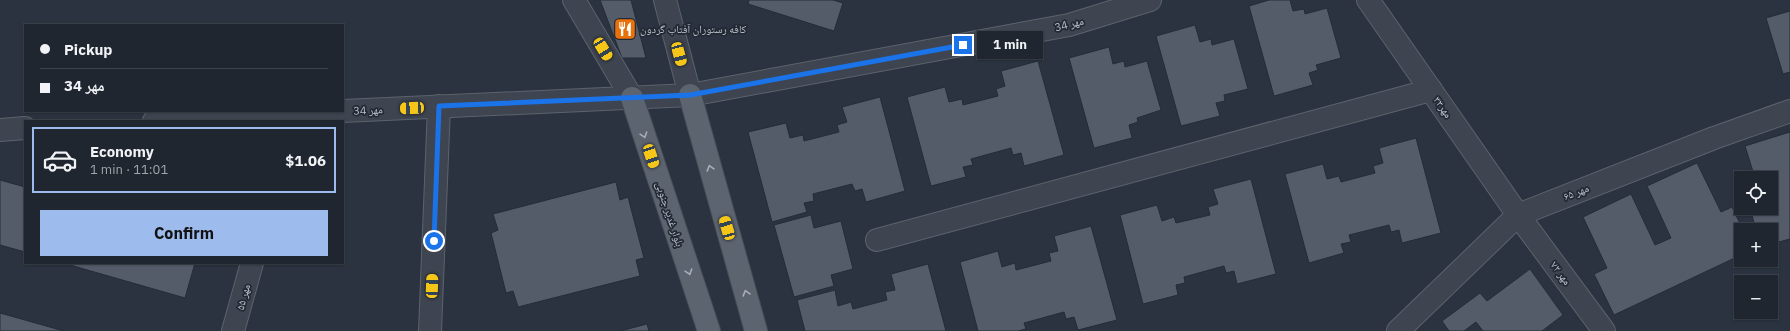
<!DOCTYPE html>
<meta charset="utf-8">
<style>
:root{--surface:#20262f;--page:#282e37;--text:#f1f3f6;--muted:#a2a5aa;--line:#3d434b;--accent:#9dbced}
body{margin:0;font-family:"IBM Plex Sans","Noto Naskh Arabic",sans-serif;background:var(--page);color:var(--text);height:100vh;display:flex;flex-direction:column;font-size:15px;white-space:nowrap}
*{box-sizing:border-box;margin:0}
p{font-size:13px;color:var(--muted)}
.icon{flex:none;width:22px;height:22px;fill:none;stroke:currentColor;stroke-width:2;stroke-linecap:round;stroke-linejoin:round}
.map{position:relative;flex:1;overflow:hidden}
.drawer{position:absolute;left:24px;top:120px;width:320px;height:144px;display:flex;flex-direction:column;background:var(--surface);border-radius:0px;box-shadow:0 1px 3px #0004,0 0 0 1px var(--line)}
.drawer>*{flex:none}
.guide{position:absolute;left:24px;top:24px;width:320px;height:88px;border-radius:0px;box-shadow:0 1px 3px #0004,0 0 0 1px var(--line);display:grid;align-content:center;height:88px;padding:0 16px;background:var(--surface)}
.tools{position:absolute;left:1734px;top:171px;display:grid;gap:8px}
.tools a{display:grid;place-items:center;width:44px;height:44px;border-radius:0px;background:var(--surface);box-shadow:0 1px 3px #0004,0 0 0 1px var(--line);font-size:20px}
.end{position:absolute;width:18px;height:18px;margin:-9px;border:5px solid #1a73e8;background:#fff;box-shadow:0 0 0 2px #fff}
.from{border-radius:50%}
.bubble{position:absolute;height:28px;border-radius:0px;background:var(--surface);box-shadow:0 1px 3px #0004,0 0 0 1px var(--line);font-size:13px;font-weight:800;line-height:28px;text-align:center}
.car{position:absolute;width:12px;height:24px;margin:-12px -6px;border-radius:5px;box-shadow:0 0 3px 1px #0007;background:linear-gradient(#f5c518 24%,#345 0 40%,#f5c518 0 76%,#345 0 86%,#f5c518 0)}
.guide b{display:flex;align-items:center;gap:14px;height:38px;font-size:15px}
.guide b+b{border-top:1px solid var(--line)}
.guide i{width:10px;height:10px;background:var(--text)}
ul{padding:7px 0 0;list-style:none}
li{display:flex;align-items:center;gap:12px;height:66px;margin:0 8px 6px;padding:0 8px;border:2px solid transparent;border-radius:0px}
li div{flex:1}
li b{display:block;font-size:15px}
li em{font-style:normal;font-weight:800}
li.selected{border-color:var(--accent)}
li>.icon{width:36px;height:36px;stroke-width:1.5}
.cta{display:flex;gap:8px;margin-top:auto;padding:8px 16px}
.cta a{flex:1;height:46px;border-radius:0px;background:var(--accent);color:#111;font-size:16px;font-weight:800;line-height:46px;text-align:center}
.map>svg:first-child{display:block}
.building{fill:#545c6a;stroke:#242c37}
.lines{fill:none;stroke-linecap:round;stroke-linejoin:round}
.minor-casing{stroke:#5c636d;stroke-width:24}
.major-casing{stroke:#474e59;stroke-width:24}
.minor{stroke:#3e4550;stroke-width:22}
.major{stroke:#5c646f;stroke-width:22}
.oneway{stroke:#a8aeb8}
.route{stroke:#1a73e8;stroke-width:5}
.labels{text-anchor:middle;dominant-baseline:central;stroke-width:3.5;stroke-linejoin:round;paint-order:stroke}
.street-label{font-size:11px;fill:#bbc0ca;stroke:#222a35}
.poi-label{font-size:11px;fill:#bbc0ca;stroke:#222a35;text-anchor:start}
</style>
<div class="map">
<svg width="1790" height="331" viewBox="0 0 1790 331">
<rect width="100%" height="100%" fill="#2a333f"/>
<!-- building -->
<g class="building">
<path d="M600,0H631L646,58H622Z"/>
<path d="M749,0H833L843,3L834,31L748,4Z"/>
<path d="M1269,0H1290L1293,11L1304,9L1305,14L1327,8L1341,58L1316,65L1318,70L1309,73L1313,85L1274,96L1249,6Z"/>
<path d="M1790,11V72L1783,74L1766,18Z"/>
<path d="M1195,25L1200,42L1211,39L1212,45L1234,39L1248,89L1224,95L1225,101L1216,103L1220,116L1181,126L1156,36Z"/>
<path d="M1109,47L1113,64L1124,61L1125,67L1147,61L1161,110L1137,118L1138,122L1129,125L1132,138L1094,148L1069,58Z"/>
<path d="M1038,61L1064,155L1024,166L1021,153L1013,155L1011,148L971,159L973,165L963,167L966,177L931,186L907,97L945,87L949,102L962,99L963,105L998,96L996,89L1005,86L1001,71Z"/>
<path d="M880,97L905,191L866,202L862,189L855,191L852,184L813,194L814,201L804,203L807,212L772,222L748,132L786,123L790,138L803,135L804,141L839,132L837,125L847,122L842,107Z"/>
<path d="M1790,132V239L1771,244V230H1756L1750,208H1771V178H1755L1745,146Z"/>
<path d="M1416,138L1441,233L1402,243L1399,230L1391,232L1389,225L1349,235L1351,242L1341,244L1344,253L1309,263L1285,174L1323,164L1327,179L1339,176L1341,182L1375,173L1373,166L1383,163L1379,148Z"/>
<path d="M1697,163L1721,212L1732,207L1743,230H1741V255L1614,315L1594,274L1607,268L1583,217L1631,194L1655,245L1671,238L1647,186Z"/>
<path d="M1251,179L1276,274L1237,284L1234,271L1226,273L1224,266L1184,277L1185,283L1176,285L1178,295L1143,304L1120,215L1157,205L1162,221L1174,217L1176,223L1210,215L1208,207L1218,204L1213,189Z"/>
<path d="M0,180L25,187V252L0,245Z"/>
<path d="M616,182L620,200L628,197L644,258L636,260L640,276L518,307L513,291L506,293L491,233L498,230L493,214Z"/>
<path d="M811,215L814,228L841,221L853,269L831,275L834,286L794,297L774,225Z"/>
<path d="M1091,226L1117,320L1078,330L1074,317L1066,319L1064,312L1024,323L1026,329L1018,331H978L960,262L998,251L1002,267L1015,263L1016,270L1051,261L1049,253L1058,251L1054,236Z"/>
<path d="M63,263H195L185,298Z"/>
<path d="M928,264L946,331H805L797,300L835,290L838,306L851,302L853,309L887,300L885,292L895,290L891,274Z"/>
<path d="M1530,269L1563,315L1542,331H1483L1476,322L1464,331H1449L1442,321L1480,293L1487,301Z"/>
<path d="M0,313L64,331H0Z"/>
<path d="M647,324L649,331H620Z"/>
</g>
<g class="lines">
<!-- minor casing -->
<g class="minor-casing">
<g id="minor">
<path d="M574,0L632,98"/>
<path d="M665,0L690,95"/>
<path d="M1368,0L1518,215L1604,331"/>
<path d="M343,111L690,95L1069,25L1150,0"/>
<path d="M154,121L338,111"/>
<path d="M0,130L25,128"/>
<path d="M877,240L1431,90"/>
<path d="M233,331L252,263"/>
<path d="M430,331L439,106"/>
<path d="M1398,331L1518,215L1714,138L1790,111"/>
</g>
</g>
<!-- major casing -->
<g class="major-casing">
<g id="major">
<path d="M690,95L756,331"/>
<path d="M632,98L709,331"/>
</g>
</g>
<!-- minor -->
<use href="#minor" class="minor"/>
<!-- major -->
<use href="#major" class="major"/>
</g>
<!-- one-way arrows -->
<defs><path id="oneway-chevron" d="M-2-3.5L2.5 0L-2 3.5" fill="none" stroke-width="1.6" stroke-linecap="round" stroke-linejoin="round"/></defs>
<g class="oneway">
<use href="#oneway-chevron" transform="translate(644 135) rotate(72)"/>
<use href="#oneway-chevron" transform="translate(710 168) rotate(-106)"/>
<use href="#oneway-chevron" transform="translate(689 272) rotate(72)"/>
<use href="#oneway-chevron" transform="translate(746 293) rotate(-106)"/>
</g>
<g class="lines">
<!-- route -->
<path class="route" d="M434,241L439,106L690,95L963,45"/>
</g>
<!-- icons -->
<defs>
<g id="restaurant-square" transform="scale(1.15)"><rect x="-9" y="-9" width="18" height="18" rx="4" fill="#e8710a" stroke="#222a35"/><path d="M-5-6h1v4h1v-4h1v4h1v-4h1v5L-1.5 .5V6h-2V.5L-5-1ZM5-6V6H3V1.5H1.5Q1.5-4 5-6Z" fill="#fff"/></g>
</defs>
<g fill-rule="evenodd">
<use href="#restaurant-square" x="625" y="29"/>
</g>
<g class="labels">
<!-- street labels -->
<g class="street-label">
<text transform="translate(1069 24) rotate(-14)">مهر 34</text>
<text transform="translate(1443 107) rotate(55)">مهر۳۳</text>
<text transform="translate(368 110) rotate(-3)">مهر 34</text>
<text transform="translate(1576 192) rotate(-21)">مهر ۶۵</text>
<text transform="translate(670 214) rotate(72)">بلوار غدیر جنوبی</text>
<text transform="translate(1561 273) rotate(54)">مهر ۷۲</text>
<text transform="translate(243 297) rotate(-75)">مهر ۵۵</text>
</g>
<!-- poi labels -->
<g class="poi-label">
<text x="640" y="29">کافه رستوران آفتاب گردون</text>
</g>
</g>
</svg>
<div class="tools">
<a><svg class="icon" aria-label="locate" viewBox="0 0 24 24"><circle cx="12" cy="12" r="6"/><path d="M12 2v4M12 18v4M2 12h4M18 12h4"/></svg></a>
<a>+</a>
<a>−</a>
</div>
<i class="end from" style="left:434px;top:241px"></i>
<i class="end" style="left:963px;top:45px"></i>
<div class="bubble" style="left:977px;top:31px;width:66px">1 min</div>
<i class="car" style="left:603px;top:49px;rotate:149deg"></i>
<i class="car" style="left:679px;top:54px;rotate:165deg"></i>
<i class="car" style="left:412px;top:108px;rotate:267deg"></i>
<i class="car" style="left:651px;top:156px;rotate:162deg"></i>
<i class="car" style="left:727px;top:228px;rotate:344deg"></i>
<i class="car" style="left:432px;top:286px;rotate:2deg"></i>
<div class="guide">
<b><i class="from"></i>Pickup</b>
<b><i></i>مهر 34</b>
</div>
<section class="drawer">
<ul>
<li class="selected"><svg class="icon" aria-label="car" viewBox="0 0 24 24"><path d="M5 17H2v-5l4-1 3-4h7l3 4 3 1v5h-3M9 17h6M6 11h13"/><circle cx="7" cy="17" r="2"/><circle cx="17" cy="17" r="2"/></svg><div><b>Economy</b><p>1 min · 11:01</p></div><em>$1.06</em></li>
</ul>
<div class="cta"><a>Confirm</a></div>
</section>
</div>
